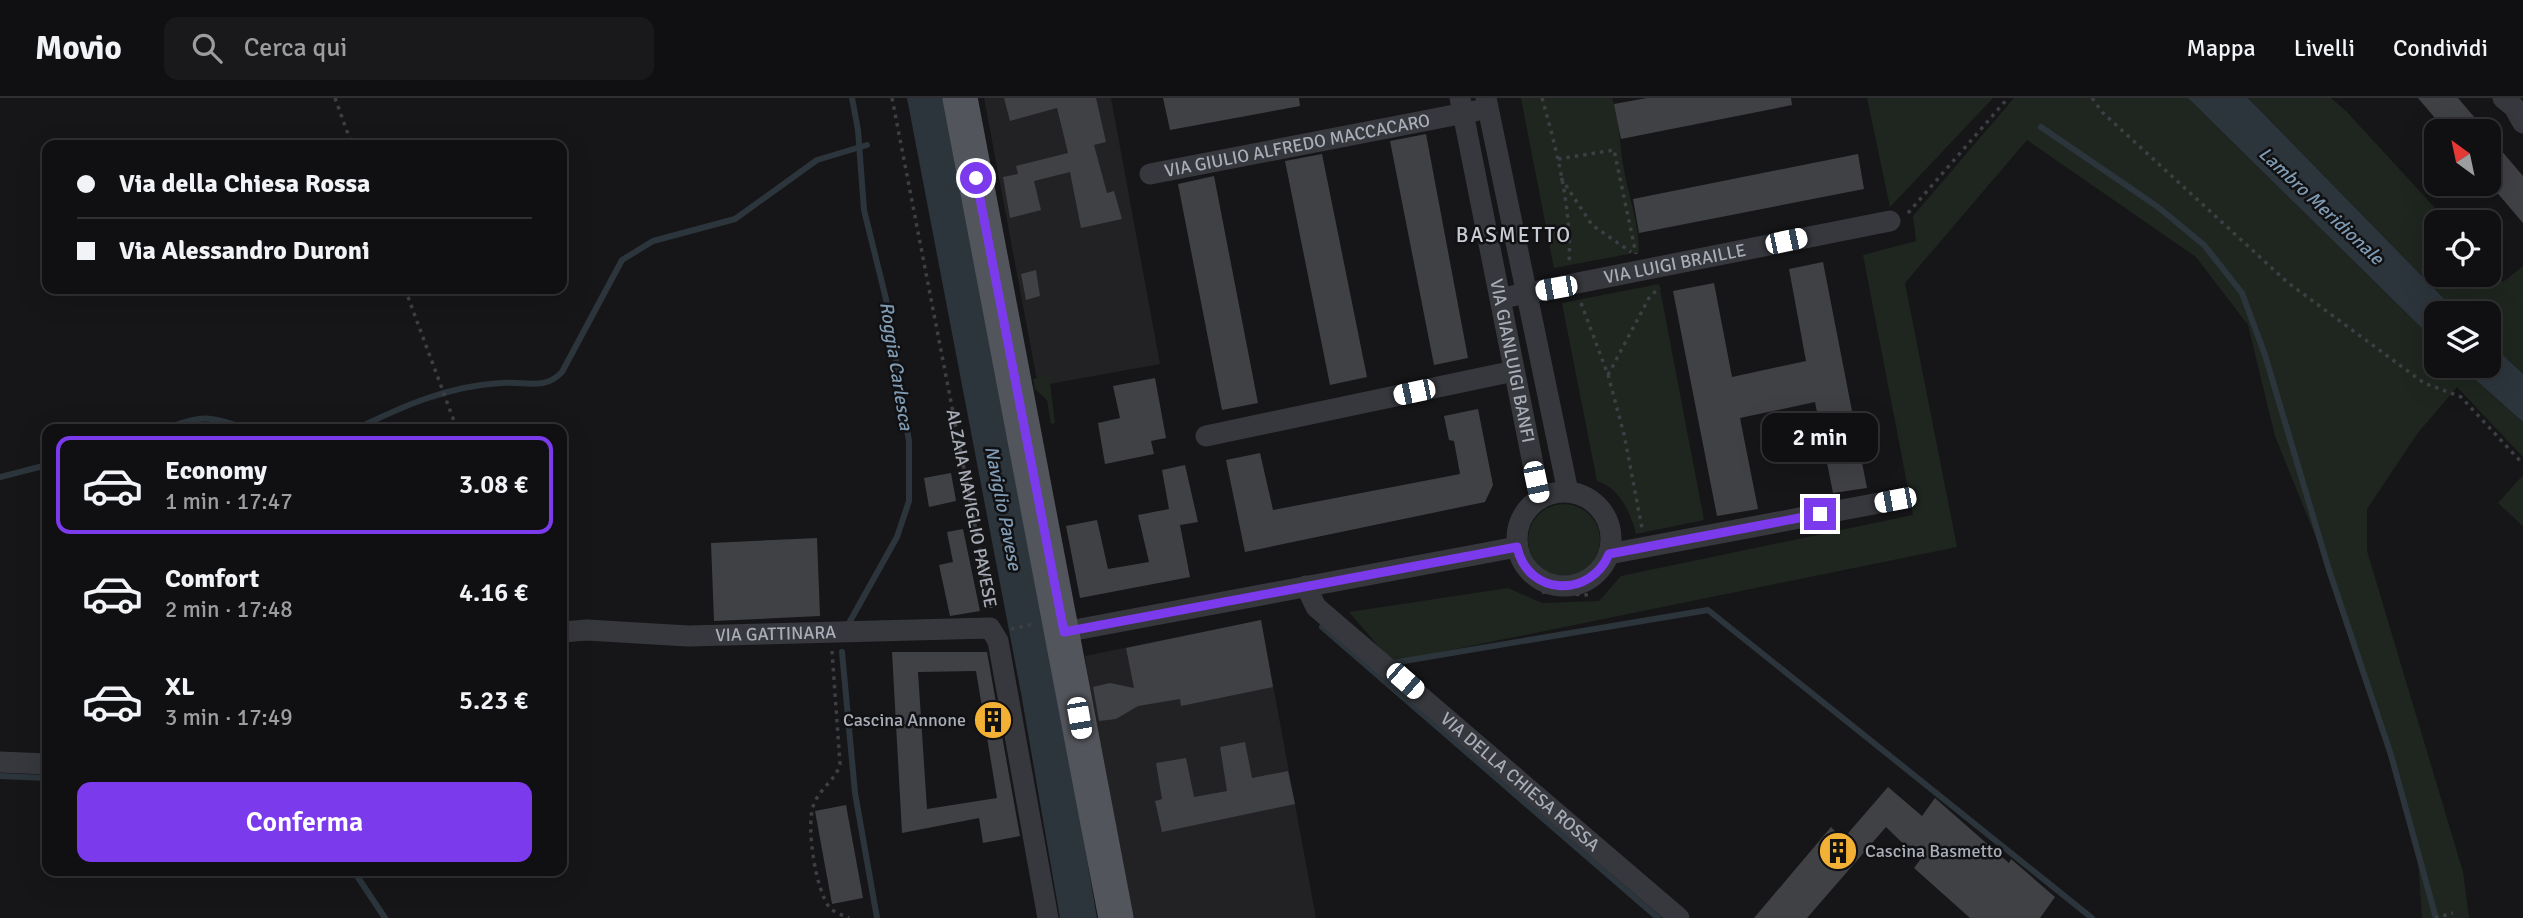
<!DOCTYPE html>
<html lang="it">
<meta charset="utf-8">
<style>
:root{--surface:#101012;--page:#19191b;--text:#f1f3f6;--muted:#9c9d9f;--line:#303032;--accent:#7c3aed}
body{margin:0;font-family:Signika,sans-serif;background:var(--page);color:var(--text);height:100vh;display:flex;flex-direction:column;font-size:26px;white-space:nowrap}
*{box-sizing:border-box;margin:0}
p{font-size:23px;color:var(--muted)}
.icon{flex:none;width:38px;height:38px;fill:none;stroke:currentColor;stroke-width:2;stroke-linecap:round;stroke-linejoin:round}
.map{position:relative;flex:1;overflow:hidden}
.drawer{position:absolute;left:42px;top:326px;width:525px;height:452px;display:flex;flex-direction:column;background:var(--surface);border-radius:14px;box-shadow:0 7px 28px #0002,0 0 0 2px var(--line)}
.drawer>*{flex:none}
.guide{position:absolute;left:42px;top:42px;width:525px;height:154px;border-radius:14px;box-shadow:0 7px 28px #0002,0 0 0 2px var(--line);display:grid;align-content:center;height:154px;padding:0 35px;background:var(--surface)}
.needle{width:46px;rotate:327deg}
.fabs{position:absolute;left:2424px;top:21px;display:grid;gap:14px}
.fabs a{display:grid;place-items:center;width:77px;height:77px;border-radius:14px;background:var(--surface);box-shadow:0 7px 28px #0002,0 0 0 2px var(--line);font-size:35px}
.end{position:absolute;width:32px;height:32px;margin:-16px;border:9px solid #7c3aed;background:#fff;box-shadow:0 0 0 4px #fff}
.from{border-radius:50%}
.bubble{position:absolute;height:49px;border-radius:14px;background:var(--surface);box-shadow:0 7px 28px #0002,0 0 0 2px var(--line);font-size:23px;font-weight:600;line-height:49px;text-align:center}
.car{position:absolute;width:21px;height:42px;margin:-21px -10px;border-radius:9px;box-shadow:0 0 5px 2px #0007;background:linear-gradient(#fff 24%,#345 0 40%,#fff 0 76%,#345 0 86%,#fff 0)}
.guide b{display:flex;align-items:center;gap:24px;height:66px;font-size:26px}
.guide b+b{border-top:2px solid var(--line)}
.guide i{width:18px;height:18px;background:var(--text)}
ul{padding:12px 0 0;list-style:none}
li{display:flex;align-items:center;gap:21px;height:98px;margin:0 14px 10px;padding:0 21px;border:4px solid transparent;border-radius:14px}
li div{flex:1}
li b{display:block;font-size:26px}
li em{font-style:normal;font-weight:600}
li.current{border-color:var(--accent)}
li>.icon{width:63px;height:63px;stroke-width:1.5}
.cta{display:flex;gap:14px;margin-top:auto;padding:14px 35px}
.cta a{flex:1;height:80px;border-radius:14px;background:var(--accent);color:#fff;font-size:28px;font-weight:600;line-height:80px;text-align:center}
header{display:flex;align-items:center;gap:42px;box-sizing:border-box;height:98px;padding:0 35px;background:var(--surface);border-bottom:2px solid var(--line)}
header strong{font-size:33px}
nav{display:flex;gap:38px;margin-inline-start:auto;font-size:24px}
.search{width:490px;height:63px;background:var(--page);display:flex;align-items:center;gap:18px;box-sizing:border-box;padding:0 24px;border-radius:14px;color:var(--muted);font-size:26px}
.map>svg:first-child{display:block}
.built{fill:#222225}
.green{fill:#1e261f}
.water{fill:#2c353c}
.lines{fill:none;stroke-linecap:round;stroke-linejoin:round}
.stream{stroke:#2c353c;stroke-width:6}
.building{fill:#404145;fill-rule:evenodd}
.path{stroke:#3d3f44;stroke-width:3.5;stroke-dasharray:3.5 5;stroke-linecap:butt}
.street{stroke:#37383d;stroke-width:21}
.primary{stroke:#53555c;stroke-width:35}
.route{stroke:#7c3aed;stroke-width:9}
.labels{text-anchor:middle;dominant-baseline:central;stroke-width:5;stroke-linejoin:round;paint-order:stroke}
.street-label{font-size:18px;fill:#a8adb8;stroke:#111113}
.poi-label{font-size:18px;fill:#a8adb8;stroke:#111113;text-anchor:end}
.water-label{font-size:19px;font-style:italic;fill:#7f9bb3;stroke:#111113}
.quarter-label{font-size:21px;letter-spacing:2px;fill:#c9ccd4;stroke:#111113}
</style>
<header>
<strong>Movio</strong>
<div class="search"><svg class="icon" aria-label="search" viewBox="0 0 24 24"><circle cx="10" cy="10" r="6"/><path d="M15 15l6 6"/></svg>Cerca qui</div>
<nav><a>Mappa</a><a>Livelli</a><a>Condividi</a></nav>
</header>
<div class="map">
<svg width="2523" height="820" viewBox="0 0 2523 820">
<rect width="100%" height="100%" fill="#161618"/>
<!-- built -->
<g class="built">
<path d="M984,0H1111L1160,266L1038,288Z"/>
<path d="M1261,522L1316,820H1133L1094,624L1085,558Z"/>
</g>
<!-- green -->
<g class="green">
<path d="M1521,0H1612C1621,23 1619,48 1624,72C1629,100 1639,125 1639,154L1554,170Z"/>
<path d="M1867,0H1993L1890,109Z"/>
<path d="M2014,0H2188L2436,244V268H2460L2523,324V359L2457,289L2417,336L2367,411V453L2463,774L2469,820H2422L2418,760L2391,657L2329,472L2275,338L2248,227L2196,159L2027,42L1905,185L1957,449L1392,564L1349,514L1508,490L1542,505L1599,503L1621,478L1913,417L1863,157L1916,143L1913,118Z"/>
<path d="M2248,0H2331L2346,13L2448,124H2436V177H2488L2489,169L2503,184L2523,168V276L2489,244L2488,215H2458Z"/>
<path d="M1659,186L1704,422L1636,436C1631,415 1619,389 1597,383L1562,205Z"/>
<path d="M1049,277L1055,325L1051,326L1047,302L1035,291L1033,281Z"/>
<path d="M2523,377V428L2498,405Z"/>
<circle cx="1564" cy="442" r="36"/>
</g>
<!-- water -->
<g class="water">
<path d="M907,0H944L1057,587L1097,820H1060L1021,595Z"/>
<path d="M2188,0H2248L2458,215H2436V244Z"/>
<path d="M2489,244L2523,276V324L2460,268H2488Z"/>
</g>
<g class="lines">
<!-- stream -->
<g class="stream">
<path d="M2041,29L2158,109L2204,147L2242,195L2265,257L2329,472L2391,657L2436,820"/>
<path d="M165,331C200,317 210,317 246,331"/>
<path d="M356,331C403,308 448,288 501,285C526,283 544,293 562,274L622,162L653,143L735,121L817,62L867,47"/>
<path d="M0,379L47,367"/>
<path d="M849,525L897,439L909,403V343L886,201L864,112L858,32L852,0"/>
<path d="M1322,529L1658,820"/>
<path d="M842,554L855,695L877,820"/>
<path d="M1392,565L1708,512L2092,820"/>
<path d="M0,678L47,680"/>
<path d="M353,772L385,820"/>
</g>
</g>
<!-- building -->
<g class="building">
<path d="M1004,0H1096L1106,44L1094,47L1107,95L1114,93L1122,121L1081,130L1070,74L1034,83L1041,112L1010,120L1003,79L1018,76L1016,68L1068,55L1057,10L1010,23Z"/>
<path d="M1163,0H1299L1300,8L1170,32Z"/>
<path d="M1647,0H1791L1792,7L1621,41L1614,6Z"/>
<path d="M2418,0H2458L2486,33H2446Z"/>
<path d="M1426,36L1468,260L1434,267L1390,43Z"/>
<path d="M2488,37L2523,78V125L2488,84Z"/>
<path d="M1322,56L1367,279L1330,287L1285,63Z"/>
<path d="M1858,56L1864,91L1639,135L1633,101Z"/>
<path d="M1214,78L1258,305L1222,312L1178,86Z"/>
<path d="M1823,164L1867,390L1833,395L1815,304L1740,320L1758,411L1717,418L1673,193L1714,185L1732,279L1806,263L1789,171Z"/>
<path d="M1036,172L1040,198L1026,202L1021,176Z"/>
<path d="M1155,280L1166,340L1151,343L1154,356L1105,366L1098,325L1120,320L1113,288Z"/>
<path d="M1478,311L1493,387L1485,404L1245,454L1226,362L1260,355L1273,412L1460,376L1454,343L1449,342L1444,318Z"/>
<path d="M1185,367L1198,424L1180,427L1190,479L1080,500L1066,428L1097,422L1108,471L1149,464L1138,417L1169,411L1162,372Z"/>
<path d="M951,375L956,403L929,409L924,380Z"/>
<path d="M963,431L980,513L950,518L939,467L953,464L947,434Z"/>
<path d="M817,440L820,518L714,523L711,445Z"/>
<path d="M1261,522L1273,589L1181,608L1180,601L1138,608L1116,621L1099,623L1093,589L1110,585L1134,590L1126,550Z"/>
<path d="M892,554H987L1020,738L983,745L979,720L902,735ZM976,573L997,700L927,711L918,574Z"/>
<path d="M1245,644L1252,680L1288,673L1295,706L1162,734L1155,703L1162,701L1156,665L1186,660L1194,699L1227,693L1220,649Z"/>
<path d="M1888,689L1922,718L1935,700L2009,765L2011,761L2055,799L2040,820H1970L1914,770L1920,762L1886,729L1807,820H1754L1831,729L1843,741Z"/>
<path d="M846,707L863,800L832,806L815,713Z"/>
</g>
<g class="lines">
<!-- path -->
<g class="path">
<path d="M335,0L352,47"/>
<path id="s1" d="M892,0L991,510"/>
<path d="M1542,0C1557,53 1572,111 1569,167"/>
<path d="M2092,0L2102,14L2287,184L2424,285L2461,299L2523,366"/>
<path d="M1558,61L1614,52L1636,156"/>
<path d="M1561,80L1592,127L1631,154"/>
<path d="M1908,115L2008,0"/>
<path d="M405,191L457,331"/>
<path d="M1581,205L1608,277L1624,336L1642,430"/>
<path d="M1608,277L1650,198L1660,190"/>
<path d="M1542,494L1588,497"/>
<path d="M1011,531L1034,526"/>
<path d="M832,553L840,666C836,682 820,690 814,706C805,726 816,794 830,810C835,815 843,817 849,820"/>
<path d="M2435,820L2453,815"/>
</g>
<!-- street -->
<g class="street">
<path id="s2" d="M1460,0L1540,401"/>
<path d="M1486,0L1568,394"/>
<path d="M2503,0L2514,9L2523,25"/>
<path id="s3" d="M1150,76L1475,13"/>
<path id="s4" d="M1512,198L1890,123"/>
<path d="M1206,338L1514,273"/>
<circle cx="1564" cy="441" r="47"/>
<path d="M1609,456L1895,402"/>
<path id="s5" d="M1306,488L1316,509L1679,820"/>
<path id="s6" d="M562,534L587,532L688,538L990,530L998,543L1048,820"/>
<path d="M1064,534L1517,449"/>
<path d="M0,664L47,666"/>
</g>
<!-- primary -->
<path class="primary" d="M960,0L1116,820"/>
</g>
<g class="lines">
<!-- route -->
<path class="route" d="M976,80L1064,534L1517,449C1528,499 1591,500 1609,456L1820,416"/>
</g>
<!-- icons -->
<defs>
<g id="building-disc" transform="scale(2.0125)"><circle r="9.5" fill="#f2b134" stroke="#111113"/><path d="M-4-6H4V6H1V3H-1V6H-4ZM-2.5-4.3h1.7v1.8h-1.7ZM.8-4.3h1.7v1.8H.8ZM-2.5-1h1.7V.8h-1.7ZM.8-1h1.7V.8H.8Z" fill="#111"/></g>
</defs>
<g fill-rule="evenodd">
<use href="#building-disc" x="993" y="622"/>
<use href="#building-disc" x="1838" y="753"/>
</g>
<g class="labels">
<!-- street labels -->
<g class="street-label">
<text stroke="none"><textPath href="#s3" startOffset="150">VIA GIULIO ALFREDO MACCACARO</textPath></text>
<text stroke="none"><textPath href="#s4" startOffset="166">VIA LUIGI BRAILLE</textPath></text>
<text stroke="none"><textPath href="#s2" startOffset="268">VIA GIANLUIGI BANFI</textPath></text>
<text stroke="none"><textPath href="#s1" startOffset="418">ALZAIA NAVIGLIO PAVESE</textPath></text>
<text stroke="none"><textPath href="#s6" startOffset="214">VIA GATTINARA</textPath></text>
<text stroke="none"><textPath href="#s5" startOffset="292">VIA DELLA CHIESA ROSSA</textPath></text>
</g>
<!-- poi labels -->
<g class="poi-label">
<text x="966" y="622">Cascina Annone</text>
<text x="1865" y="753" text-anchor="start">Cascina Basmetto</text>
</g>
<!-- water labels -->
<g class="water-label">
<text transform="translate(2321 108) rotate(43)">Lambro Meridionale</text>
<text transform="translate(896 268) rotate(81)">Roggia Carlesca</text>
<text transform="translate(1003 410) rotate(79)">Naviglio Pavese</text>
</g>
<!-- quarter labels -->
<g class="quarter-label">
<text x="1514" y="137">BASMETTO</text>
</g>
</g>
</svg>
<div class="fabs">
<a><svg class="needle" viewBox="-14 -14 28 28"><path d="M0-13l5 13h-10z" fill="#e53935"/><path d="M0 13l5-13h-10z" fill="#9c9d9f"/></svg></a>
<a><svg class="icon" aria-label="locate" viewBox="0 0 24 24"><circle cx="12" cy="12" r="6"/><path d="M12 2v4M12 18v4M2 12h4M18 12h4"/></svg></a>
<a><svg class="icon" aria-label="layers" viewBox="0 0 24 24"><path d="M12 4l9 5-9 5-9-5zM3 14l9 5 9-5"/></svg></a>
</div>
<i class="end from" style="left:976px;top:80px"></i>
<i class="end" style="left:1820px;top:416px"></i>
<div class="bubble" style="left:1762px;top:315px;width:116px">2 min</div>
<i class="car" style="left:1786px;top:143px;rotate:78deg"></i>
<i class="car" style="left:1556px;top:190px;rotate:260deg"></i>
<i class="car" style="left:1414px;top:294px;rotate:258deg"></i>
<i class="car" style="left:1536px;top:384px;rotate:168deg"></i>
<i class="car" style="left:1895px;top:402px;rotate:259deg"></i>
<i class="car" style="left:1405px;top:583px;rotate:131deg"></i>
<i class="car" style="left:1079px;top:620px;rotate:170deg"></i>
<div class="guide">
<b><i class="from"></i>Via della Chiesa Rossa</b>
<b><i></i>Via Alessandro Duroni</b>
</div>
<section class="drawer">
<ul>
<li class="current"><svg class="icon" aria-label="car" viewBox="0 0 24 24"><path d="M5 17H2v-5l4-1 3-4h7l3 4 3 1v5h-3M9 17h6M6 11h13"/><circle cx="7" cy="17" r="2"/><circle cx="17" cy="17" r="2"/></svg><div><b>Economy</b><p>1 min · 17:47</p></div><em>3.08 €</em></li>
<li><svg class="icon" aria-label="car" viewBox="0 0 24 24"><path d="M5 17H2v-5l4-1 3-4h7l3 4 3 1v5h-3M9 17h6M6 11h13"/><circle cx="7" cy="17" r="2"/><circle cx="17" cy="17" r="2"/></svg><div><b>Comfort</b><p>2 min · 17:48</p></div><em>4.16 €</em></li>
<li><svg class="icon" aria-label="car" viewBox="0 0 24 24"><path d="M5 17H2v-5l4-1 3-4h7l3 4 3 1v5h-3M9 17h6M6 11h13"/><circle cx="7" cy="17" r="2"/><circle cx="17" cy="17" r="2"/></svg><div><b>XL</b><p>3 min · 17:49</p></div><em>5.23 €</em></li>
</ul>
<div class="cta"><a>Conferma</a></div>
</section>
</div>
